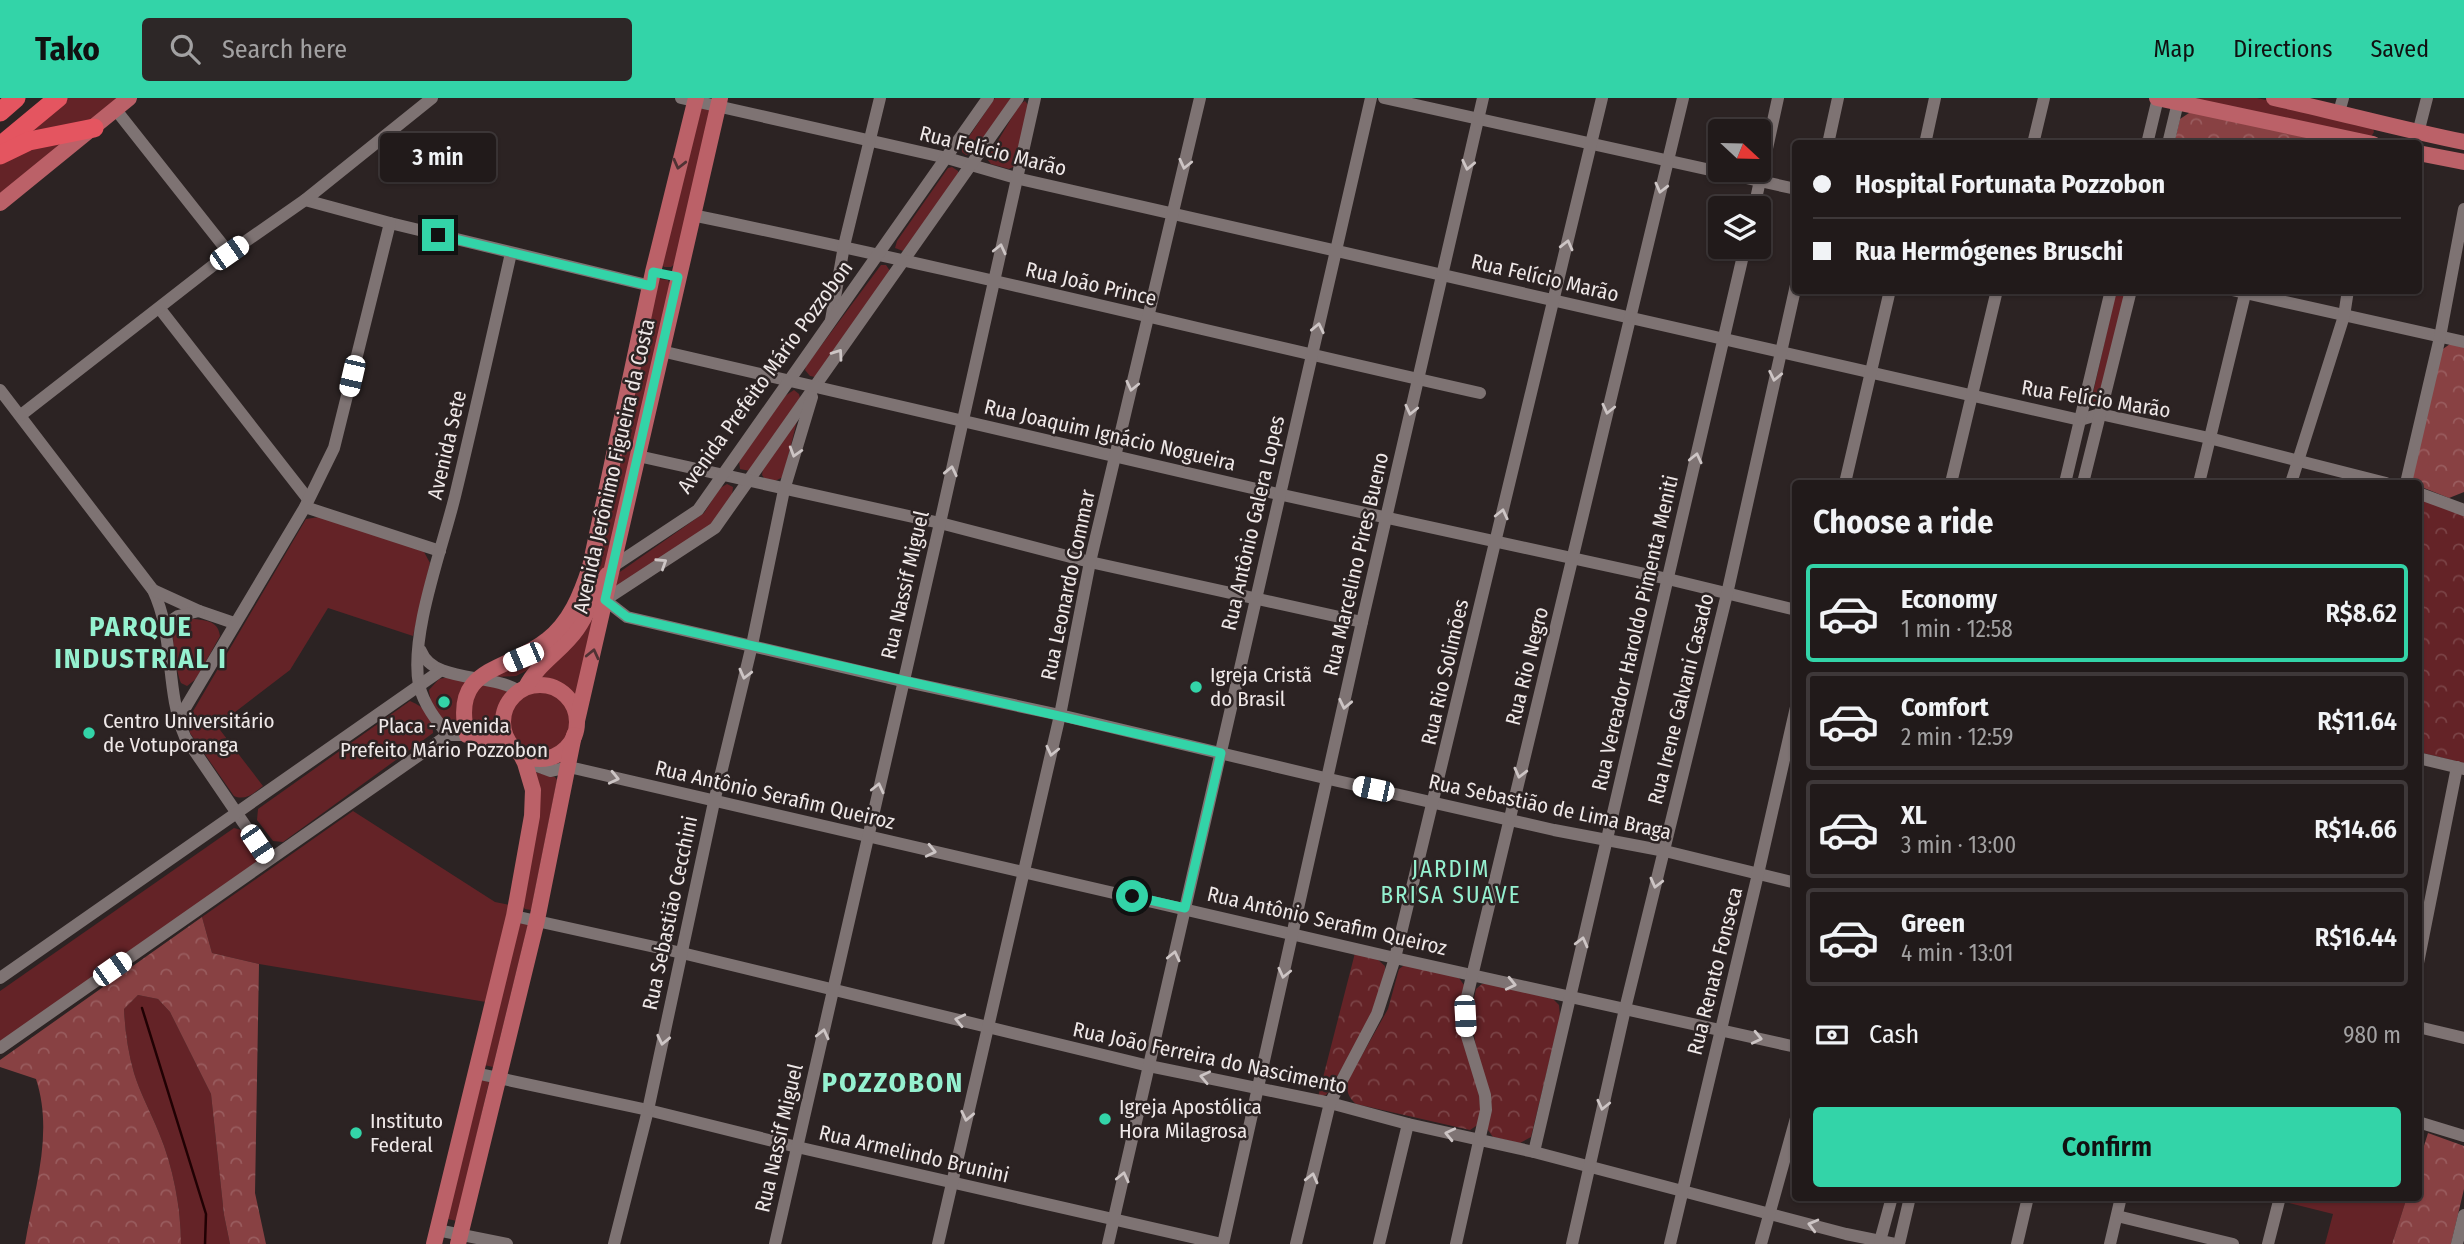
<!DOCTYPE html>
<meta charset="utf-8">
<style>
:root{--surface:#211a1a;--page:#2d2727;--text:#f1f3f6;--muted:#a2a1a2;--line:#3e3839;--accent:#33d4a8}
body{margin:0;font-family:"Fira Sans Condensed",sans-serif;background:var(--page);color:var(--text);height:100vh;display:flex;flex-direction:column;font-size:26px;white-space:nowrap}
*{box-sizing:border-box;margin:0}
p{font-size:23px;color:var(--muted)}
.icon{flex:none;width:38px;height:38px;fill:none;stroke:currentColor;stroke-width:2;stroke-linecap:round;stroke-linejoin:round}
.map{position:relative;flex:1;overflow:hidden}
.panel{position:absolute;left:1792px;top:382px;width:630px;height:721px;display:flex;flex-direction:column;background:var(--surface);border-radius:7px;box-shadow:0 2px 5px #0004,0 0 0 2px var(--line)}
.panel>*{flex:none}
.top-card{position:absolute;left:1792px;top:42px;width:630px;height:154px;border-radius:7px;box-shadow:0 2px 5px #0004,0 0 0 2px var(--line);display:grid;align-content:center;height:154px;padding:0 21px;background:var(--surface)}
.needle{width:46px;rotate:112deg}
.tools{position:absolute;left:1708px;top:21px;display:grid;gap:14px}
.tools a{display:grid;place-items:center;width:63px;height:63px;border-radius:7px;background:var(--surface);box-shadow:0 2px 5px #0004,0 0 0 2px var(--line);font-size:35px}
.end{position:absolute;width:32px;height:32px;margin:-16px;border:9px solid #33d4a8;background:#111;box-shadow:0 0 0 4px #111}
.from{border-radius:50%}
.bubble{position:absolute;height:49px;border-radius:7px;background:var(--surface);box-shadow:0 2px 5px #0004,0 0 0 2px var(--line);font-size:23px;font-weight:600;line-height:49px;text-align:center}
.car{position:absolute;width:21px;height:42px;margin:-21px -10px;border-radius:9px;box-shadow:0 0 5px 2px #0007;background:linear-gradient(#fff 24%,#345 0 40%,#fff 0 76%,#345 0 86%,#fff 0)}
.top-card b{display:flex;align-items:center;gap:24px;height:66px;font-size:26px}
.top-card b+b{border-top:2px solid var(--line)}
.top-card i{width:18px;height:18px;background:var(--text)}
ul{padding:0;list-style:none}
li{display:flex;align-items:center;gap:21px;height:98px;margin:0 14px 10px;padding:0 7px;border:4px solid var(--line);border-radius:7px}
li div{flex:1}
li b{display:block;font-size:26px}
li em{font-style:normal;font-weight:600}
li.selected{border-color:var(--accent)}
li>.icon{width:63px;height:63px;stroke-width:1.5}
h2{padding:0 21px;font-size:32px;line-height:84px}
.pay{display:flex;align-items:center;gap:18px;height:77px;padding:0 21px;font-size:26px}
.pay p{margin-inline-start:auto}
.cta{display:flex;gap:14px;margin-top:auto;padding:14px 21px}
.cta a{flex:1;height:80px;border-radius:7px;background:var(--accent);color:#111;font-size:28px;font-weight:600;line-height:80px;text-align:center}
header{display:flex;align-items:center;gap:42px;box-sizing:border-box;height:98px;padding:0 35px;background:var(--accent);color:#111}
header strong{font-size:33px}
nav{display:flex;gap:38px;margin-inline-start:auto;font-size:24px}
.search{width:490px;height:63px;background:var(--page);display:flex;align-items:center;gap:18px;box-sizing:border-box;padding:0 24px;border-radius:7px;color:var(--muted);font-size:26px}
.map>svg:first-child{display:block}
.green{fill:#642327}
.forest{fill:url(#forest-crowns)}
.park{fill:url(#park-crowns)}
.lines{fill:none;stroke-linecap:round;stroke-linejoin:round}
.stream{stroke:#200103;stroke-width:2.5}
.minor{stroke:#7e7373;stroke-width:12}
.major{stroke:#bb6168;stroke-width:16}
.highway{stroke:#e45560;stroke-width:19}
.oneway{stroke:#503234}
.oneway2{stroke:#cdc5c5}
.route{stroke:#33d4a8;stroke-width:9}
.poi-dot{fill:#33d4a8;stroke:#2c2323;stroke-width:2.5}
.labels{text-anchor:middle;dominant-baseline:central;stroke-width:5;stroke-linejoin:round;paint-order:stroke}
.street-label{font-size:21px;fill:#efe8e8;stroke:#2c2323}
.poi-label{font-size:21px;fill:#efe8e8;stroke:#2c2323;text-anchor:start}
.neighbourhood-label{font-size:23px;letter-spacing:2px;fill:#95f1d0;stroke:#2c2323}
.district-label{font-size:28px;font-weight:bold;letter-spacing:2px;fill:#95f1d0;stroke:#2c2323}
</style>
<header>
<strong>Tako</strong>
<div class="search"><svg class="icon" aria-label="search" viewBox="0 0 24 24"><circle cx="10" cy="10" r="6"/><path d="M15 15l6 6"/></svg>Search here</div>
<nav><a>Map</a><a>Directions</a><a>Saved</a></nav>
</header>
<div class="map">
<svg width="2464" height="1146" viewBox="0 0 2464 1146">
<defs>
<pattern id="forest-crowns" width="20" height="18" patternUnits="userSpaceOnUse" patternTransform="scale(1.75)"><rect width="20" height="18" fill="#884143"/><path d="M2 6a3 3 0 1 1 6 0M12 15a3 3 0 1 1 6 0" fill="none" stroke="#995c5e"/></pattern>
<pattern id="park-crowns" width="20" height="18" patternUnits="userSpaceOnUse" patternTransform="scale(1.75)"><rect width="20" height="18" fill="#642327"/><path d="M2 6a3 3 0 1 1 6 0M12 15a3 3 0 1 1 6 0" fill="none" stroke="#7a4346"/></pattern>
</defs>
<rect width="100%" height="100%" fill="#2c2323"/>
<!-- green -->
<g class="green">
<path d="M65,0H119L0,97V53Z"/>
<path d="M995,0H1011L974,57H966L962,54V49Z"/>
<path d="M2189,0H2257L2338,18L2373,30L2374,34L2371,39Z"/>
<path d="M1025,3L1029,8L1015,68L1009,71L991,66L987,61L1020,6Z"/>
<path d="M701,9L709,11L713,17L676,165L671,169H664L659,162Z"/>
<path d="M952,69L958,73V78L903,153L895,150L897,143L948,70Z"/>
<path d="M881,167H886L890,173L815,279L810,278L805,272L806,268Z"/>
<path d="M658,181L668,182L671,190L609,467L564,542L526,573L516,578L496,579L574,517Z"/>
<path d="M2116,193H2126L2098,305L2095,306L2091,304Z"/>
<path d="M794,292L799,296L800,300L750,373L740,371L739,363L785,298Z"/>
<path d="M798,319L783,379L773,384L765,381L762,377L763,371Z"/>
<path d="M727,386L733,389L732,398L708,430L616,490L617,476L704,415L720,390Z"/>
<path d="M319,419L423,452L430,465L413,538L328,510L290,572L217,628L263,688C254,695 245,703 234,698L190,635L189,626L192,615L306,421Z"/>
<path d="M597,501L577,601L562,587L544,582L542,578Z"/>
<path d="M189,520C204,523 218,521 220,538L196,581L187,588L181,585C177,576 170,538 175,529C178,524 184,522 189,520Z"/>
<path d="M449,579L467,582L455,628C437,623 431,609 429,592L439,581Z"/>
<path d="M481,587H495L511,596C498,607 500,621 500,636L475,631L469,627L468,607Z"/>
<circle cx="540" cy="623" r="31"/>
<path d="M410,603C425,609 433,619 433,635L283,744L273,743L257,722L258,711Z"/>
<path d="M535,674L555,679L557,682L531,812L525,811L521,806Z"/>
<path d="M353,713L495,804L510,807L486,904L259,866L212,855L202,819Z"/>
<path d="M234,730L245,733L258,753L256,765L0,945V893Z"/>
<path d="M521,825L528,826L493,969L484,967L516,829Z"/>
<path d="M138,897L158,901L170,914L211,996L224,1117L230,1146H181C181,1110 173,1068 159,1035C151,1015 140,995 134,975C128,954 125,933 124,911Z"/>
<path d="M482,982L489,984L457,1123L448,1121L445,1117Z"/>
<path d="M2286,1099H2407L2392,1146H2325L2333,1116L2285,1104Z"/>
</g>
<!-- forest -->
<g class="forest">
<path d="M2192,13L2328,42L2327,46H2174L2180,21Z"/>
<path d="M2450,246L2464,249V394L2449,400L2419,388L2418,385H2414L2411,380L2440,253Z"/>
<path d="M202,819L212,855L259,866L255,1095L266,1146H230L224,1117L211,996L170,914L158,901L138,897L124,911C125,933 128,954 134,975C140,995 151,1015 159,1035C173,1068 181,1110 181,1146H25C34,1091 54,1036 36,981L0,969V962Z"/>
<path d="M2428,1035L2464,1048V1091L2451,1146H2392L2407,1099H2418L2419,1064Z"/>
</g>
<!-- park -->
<g class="park">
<path d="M2418,400L2464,418V665L2419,654Z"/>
<path d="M1355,855L1377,861L1385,868C1387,901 1347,959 1331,990L1326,997L1318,999Z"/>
<path d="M1406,866L1459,880L1464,887L1481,1013L1479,1026L1470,1032L1356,1006C1348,999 1346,993 1348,982L1388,911L1399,871Z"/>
<path d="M1482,886H1490L1553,901L1559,907L1560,919L1531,1039L1520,1045L1493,1039L1488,1032L1471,915L1476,891Z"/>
</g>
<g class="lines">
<!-- stream -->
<path class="stream" d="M142,910L206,1116L205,1146"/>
<!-- minor -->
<g class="minor">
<path d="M681,0L947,60L1016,80L2080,322L2100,316L2209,340L2386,385"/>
<path d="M1018,0L715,430L605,502L627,519L902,583L1060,617L1329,681L1554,732L1665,753L1796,785"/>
<path d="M1384,0L1796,91"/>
<path d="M116,12L229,155"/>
<path d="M2339,14L2343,0"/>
<path d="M2418,35L2427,0"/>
<path d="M1828,46L1838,0"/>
<path d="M1925,46L1935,0"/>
<path d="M2033,46L2044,0"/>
<path d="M2147,46L2158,0"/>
<path d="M2168,46L2179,0"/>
<path d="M305,102L390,125L651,188"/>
<path d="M1754,110L1778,0"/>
<path d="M692,117C956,171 1217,236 1480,295"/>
<path d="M2232,192L2464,244"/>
<path d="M160,211L308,401"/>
<path d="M831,222L844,148L880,0"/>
<path d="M661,253L1278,396L1668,481L1796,512"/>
<path d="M0,292L153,492C175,538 165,592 185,639L268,761"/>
<path d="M21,317L229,155L305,102L432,0"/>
<path d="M638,358L940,425L1090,464L1362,524"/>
<path d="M1845,385L1890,192"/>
<path d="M1951,385L1997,192"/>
<path d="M2065,385L2111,192"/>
<path d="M2083,385L2131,192"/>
<path d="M2199,385L2245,196"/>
<path d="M2291,385L2344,218L2348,192"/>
<path d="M2406,385L2440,239L2464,111"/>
<path d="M2418,395L2464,412"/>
<path d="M305,409L440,453"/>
<path d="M612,469L698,412L988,0"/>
<path d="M153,492L199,513L234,525"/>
<path d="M165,527L178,518L199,513"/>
<path d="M421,553C433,585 492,575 519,593"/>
<path d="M178,622L305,409L334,350L390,125"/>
<path d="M448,637C436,622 424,607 419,587C409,536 444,446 456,394C475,315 493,235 511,155"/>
<path d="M528,659L532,666L551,673L569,669L1395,860L1796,949"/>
<path d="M2418,660L2464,671"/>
<path d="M514,818L682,855L1149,968L1330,1005L1408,1026L1534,1054L1846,1136L1895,1146"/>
<path d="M2418,865L2457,669"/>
<path d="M0,880L440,573"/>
<path d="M2418,929L2464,940"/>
<path d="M0,950L448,637H467"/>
<path d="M475,975L648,1012L797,1049L1222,1146"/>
<path d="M2418,1024L2464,1038"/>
<path d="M1534,1054L1745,149"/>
<path d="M2117,1118L2233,1146"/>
<path d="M437,1132L507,1146"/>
<path d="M1880,1143L1892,1099"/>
<path d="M614,1146L648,1012L714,704L752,547L784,392L812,299"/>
<path d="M775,1146L940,425L1035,0"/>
<path d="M938,1146L1060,617L1090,464L1200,0"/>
<path d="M1108,1146L1371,0"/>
<path d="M1223,1146L1362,524L1483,0"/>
<path d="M1296,1146L1330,1005L1377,916L1395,860L1602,0"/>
<path d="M1379,1146L1408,1026"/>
<path d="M1456,1146L1486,1012L1485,997L1466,935L1467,899L1683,0"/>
<path d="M1572,1146L1625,911L1727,496L1796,187"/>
<path d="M1670,1146L1758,776L1796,609"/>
<path d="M1761,1146L1796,1020"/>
<path d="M1899,1146L1910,1099"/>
<path d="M2017,1146L2028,1099"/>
<path d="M2110,1146L2121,1099"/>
<path d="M2268,1146L2280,1099"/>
<path d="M2457,1146L2464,1117"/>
</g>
<!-- major -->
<g class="major">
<path d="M2157,0L2373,46"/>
<path d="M2274,0C2338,14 2400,31 2464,44"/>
<path d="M2418,55L2464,64"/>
<path d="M0,105L129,0"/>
<circle cx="540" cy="624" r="37"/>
<path d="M526,589C538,565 562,553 577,531C589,514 595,494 607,477"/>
<path d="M577,623L720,0"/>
<path d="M509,645L467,637C450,567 508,574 547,542C570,524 581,497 590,469L653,174L696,0"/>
<path d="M434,1146L514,818L532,718L533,692L525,665L520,655"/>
<path d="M458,1146L537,822L574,637"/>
</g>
<!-- highway -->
<g class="highway">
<path d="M0,14L16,0"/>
<path d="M0,48L58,0"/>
<path d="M0,57L29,43L94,30"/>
</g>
</g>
<!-- one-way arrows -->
<defs><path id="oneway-chevron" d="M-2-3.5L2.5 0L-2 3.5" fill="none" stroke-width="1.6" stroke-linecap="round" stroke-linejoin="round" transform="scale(1.75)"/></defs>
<g class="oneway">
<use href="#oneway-chevron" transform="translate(679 66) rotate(104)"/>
<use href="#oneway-chevron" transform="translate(593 556) rotate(-77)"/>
</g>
<g class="oneway2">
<use href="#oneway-chevron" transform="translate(1185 66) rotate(103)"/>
<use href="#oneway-chevron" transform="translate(1468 67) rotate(102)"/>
<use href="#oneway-chevron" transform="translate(1661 90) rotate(104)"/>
<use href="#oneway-chevron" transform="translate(1567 147) rotate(-76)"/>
<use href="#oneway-chevron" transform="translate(1000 151) rotate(-77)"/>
<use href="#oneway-chevron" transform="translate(1318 230) rotate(-78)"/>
<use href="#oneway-chevron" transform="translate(838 256) rotate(-55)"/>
<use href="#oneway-chevron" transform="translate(1775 278) rotate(102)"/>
<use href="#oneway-chevron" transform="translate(1132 288) rotate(103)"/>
<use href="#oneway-chevron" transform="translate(1608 311) rotate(103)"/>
<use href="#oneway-chevron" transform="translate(1411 312) rotate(103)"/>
<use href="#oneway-chevron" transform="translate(795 354) rotate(107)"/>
<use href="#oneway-chevron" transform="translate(1696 360) rotate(-77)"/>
<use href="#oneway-chevron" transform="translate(951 373) rotate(-78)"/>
<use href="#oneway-chevron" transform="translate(1502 416) rotate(-77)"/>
<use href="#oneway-chevron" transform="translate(662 465) rotate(-33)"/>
<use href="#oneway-chevron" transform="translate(745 576) rotate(104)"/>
<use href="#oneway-chevron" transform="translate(1345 606) rotate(102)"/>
<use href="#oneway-chevron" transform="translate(1052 653) rotate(103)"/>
<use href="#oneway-chevron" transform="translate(1520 675) rotate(104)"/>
<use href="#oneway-chevron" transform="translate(614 680) rotate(13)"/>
<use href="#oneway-chevron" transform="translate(878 690) rotate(-77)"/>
<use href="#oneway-chevron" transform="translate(931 753) rotate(13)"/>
<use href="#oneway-chevron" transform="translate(1656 785) rotate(104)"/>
<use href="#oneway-chevron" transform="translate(1582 844) rotate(-76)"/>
<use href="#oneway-chevron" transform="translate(1174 858) rotate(-77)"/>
<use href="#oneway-chevron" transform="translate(1284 875) rotate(103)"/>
<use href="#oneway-chevron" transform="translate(1511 886) rotate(13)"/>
<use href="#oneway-chevron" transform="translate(960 922) rotate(-167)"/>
<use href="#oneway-chevron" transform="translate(823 936) rotate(-77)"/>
<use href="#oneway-chevron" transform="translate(1757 940) rotate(13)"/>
<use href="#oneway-chevron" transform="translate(663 942) rotate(102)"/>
<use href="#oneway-chevron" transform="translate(1205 979) rotate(-168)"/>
<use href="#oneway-chevron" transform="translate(1603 1007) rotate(103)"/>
<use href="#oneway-chevron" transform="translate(967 1018) rotate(102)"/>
<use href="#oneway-chevron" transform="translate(1450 1036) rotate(-167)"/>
<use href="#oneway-chevron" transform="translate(1123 1079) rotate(-77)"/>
<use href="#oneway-chevron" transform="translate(1312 1080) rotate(-76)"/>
<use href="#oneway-chevron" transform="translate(1813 1127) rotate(-165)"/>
</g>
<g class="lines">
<!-- route -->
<path class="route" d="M438,137L651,188L653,174L678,179L605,502L627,519L1221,655L1185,810L1132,798"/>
</g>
<!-- markers -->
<g class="poi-dot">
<circle cx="1196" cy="589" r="7"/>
<circle cx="444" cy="604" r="7"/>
<circle cx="89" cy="635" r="7"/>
<circle cx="1105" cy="1021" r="7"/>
<circle cx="356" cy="1035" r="7"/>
</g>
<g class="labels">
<!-- street labels -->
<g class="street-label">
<text transform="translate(993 53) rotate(14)">Rua Felício Marão</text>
<text transform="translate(1545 180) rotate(13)">Rua Felício Marão</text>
<text transform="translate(1091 186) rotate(13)">Rua João Prince</text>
<text transform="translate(765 279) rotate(-54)">Avenida Prefeito Mário Pozzobon</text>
<text transform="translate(2096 301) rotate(9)">Rua Felício Marão</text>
<text transform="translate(1110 337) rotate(13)">Rua Joaquim Ignácio Nogueira</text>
<text transform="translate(447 347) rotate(-77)">Avenida Sete</text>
<text transform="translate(614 368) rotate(-77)">Avenida Jerônimo Figueira da Costa</text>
<text transform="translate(1253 425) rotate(-77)">Rua Antônio Galera Lopes</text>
<text transform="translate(1356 466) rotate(-77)">Rua Marcelino Pires Bueno</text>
<text transform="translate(905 487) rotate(-77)">Rua Nassif Miguel</text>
<text transform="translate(1068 487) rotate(-78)">Rua Leonardo Commar</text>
<text transform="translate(1635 535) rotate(-77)">Rua Vereador Haroldo Pimenta Meniti</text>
<text transform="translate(1527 568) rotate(-76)">Rua Rio Negro</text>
<text transform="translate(1445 574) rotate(-77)">Rua Rio Solimões</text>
<text transform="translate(1681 601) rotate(-76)">Rua Irene Galvani Casado</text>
<text transform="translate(775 697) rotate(13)">Rua Antônio Serafim Queiroz</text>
<text transform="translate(1550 709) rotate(12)">Rua Sebastião de Lima Braga</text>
<text transform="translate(670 815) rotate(-78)">Rua Sebastião Cecchini</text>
<text transform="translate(1327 823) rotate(13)">Rua Antônio Serafim Queiroz</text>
<text transform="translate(1715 873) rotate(-76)">Rua Renato Fonseca</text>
<text transform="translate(1210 960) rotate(12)">Rua João Ferreira do Nascimento</text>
<text transform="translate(779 1040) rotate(-77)">Rua Nassif Miguel</text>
<text transform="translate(914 1056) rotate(13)">Rua Armelindo Brunini</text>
</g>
<!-- poi labels -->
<g class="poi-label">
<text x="1210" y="577">Igreja Cristã<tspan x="1210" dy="24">do Brasil</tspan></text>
<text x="103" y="623">Centro Universitário<tspan x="103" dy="24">de Votuporanga</tspan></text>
<text x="444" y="628" text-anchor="middle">Placa - Avenida<tspan x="444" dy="24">Prefeito Mário Pozzobon</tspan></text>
<text x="1119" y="1009">Igreja Apostólica<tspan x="1119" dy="24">Hora Milagrosa</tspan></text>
<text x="370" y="1023">Instituto<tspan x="370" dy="24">Federal</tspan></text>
</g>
<!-- neighbourhood labels -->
<g class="neighbourhood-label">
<text x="1451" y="771">JARDIM<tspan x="1451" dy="26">BRISA SUAVE</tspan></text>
</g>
<!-- district labels -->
<g class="district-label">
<text x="141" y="528">PARQUE<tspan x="141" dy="32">INDUSTRIAL I</tspan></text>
<text x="893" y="984">POZZOBON</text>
</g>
</g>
</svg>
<div class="tools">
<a><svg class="needle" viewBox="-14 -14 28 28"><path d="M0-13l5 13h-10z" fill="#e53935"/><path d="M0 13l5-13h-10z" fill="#a2a1a2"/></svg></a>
<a><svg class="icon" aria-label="layers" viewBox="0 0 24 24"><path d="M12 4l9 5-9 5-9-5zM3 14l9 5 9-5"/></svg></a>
</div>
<i class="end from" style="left:1132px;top:798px"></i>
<i class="end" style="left:438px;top:137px"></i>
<div class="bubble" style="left:380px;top:35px;width:116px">3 min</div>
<i class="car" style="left:229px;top:155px;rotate:55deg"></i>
<i class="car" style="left:352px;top:278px;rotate:193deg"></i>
<i class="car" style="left:523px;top:559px;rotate:247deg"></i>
<i class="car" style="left:1373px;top:691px;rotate:282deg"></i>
<i class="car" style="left:257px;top:746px;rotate:146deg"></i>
<i class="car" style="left:112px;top:871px;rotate:55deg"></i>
<i class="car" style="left:1465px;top:918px;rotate:177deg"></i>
<div class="top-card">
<b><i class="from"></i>Hospital Fortunata Pozzobon</b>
<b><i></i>Rua Hermógenes Bruschi</b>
</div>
<section class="panel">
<h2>Choose a ride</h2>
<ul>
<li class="selected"><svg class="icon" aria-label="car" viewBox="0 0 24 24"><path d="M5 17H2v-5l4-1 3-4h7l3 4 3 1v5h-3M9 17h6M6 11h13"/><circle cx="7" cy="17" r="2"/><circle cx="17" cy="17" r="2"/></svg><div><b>Economy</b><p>1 min · 12:58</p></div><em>R$8.62</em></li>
<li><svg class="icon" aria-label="car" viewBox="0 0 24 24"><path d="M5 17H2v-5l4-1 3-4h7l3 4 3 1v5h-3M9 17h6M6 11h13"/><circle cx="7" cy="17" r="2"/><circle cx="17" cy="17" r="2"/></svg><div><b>Comfort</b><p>2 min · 12:59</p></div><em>R$11.64</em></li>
<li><svg class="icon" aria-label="car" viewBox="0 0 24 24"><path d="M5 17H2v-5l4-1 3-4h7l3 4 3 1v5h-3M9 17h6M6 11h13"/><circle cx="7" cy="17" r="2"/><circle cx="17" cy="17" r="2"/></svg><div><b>XL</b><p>3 min · 13:00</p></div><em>R$14.66</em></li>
<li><svg class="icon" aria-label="car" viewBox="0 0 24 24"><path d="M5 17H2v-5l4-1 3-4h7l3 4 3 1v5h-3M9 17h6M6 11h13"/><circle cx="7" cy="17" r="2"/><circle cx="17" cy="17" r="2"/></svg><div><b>Green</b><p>4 min · 13:01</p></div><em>R$16.44</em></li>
</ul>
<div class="pay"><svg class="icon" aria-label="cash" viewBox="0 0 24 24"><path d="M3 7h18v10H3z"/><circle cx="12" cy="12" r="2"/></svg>Cash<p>980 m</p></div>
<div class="cta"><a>Confirm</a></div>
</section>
</div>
